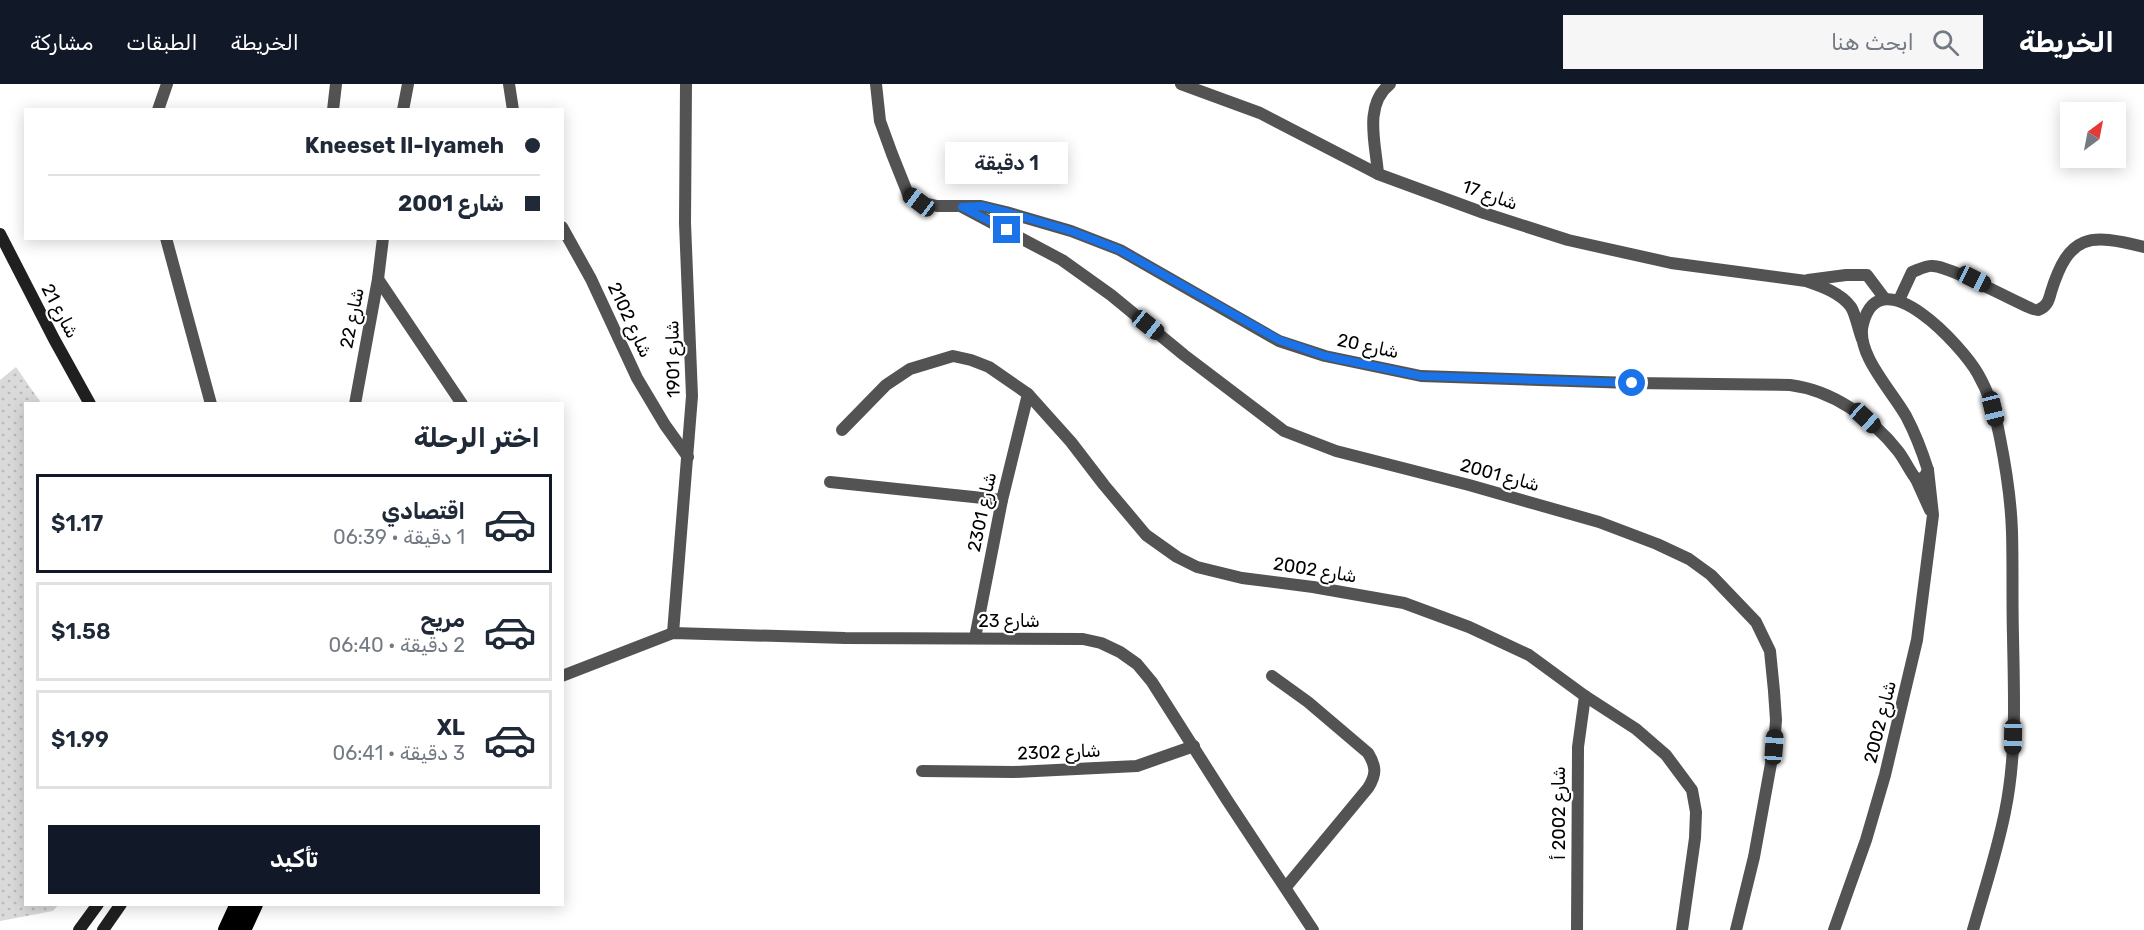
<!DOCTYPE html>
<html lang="ar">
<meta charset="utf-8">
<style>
:root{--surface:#fff;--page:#f6f6f7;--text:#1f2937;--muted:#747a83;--line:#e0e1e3;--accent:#111827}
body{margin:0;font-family:Rubik,"Noto Naskh Arabic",sans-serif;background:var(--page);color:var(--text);direction:rtl;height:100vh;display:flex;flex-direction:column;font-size:22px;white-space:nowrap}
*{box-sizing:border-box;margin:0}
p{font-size:20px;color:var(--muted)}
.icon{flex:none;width:33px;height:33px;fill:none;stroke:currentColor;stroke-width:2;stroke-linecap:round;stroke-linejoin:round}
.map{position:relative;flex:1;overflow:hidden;direction:ltr}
.side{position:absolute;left:24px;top:318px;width:540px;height:504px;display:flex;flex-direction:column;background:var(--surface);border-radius:0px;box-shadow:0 3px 15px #0003;direction:rtl}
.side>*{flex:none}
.banner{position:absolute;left:24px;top:24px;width:540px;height:132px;border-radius:0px;box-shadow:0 3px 15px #0003;direction:rtl;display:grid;align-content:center;height:132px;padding:0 24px;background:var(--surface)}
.needle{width:39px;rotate:32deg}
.controls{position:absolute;left:2060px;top:18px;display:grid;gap:12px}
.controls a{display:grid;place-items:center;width:66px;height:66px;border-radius:0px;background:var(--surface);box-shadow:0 3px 15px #0003;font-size:30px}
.end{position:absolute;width:27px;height:27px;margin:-14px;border:8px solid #1a73e8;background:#fff;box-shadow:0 0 0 3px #fff}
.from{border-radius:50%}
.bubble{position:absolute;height:42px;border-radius:0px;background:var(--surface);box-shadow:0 3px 15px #0003;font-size:20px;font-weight:600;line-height:42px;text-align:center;direction:rtl}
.car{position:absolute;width:18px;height:36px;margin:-18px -9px;border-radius:8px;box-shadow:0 0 4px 2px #0007;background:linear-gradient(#222 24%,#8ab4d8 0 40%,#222 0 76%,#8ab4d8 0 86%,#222 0)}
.banner b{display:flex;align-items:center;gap:21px;height:57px;font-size:22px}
.banner b+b{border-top:2px solid var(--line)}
.banner i{width:15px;height:15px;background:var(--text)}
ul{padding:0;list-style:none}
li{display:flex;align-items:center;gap:18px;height:99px;margin:0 12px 9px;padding:0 12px;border:3px solid var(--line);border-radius:0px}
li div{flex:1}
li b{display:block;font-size:22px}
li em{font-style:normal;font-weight:600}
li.active{border-color:var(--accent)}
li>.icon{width:54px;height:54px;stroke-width:1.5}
h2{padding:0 24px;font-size:27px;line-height:72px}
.primary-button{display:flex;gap:12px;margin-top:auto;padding:12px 24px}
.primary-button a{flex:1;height:69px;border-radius:0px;background:var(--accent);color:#fff;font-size:24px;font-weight:600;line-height:69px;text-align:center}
header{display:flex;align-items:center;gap:36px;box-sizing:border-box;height:84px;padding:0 30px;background:var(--accent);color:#fff}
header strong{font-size:28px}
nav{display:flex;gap:33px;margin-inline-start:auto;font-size:21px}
.search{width:420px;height:54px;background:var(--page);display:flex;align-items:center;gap:15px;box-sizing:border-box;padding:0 21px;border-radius:0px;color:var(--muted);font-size:22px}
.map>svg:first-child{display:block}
.grass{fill:url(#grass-dots)}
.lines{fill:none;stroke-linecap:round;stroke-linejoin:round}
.minor{stroke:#535353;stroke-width:12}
.tertiary{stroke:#535353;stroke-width:12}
.secondary{stroke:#202020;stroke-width:12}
.motorway{stroke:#000;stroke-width:18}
.route{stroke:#1a73e8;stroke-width:8}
.labels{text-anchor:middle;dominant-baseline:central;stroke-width:4.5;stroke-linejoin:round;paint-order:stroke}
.street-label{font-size:18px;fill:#000;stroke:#fff}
</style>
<header>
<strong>الخريطة</strong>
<div class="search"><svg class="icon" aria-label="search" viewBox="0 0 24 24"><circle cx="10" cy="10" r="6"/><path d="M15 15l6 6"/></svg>ابحث هنا</div>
<nav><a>الخريطة</a><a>الطبقات</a><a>مشاركة</a></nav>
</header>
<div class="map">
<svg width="2144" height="846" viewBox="0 0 2144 846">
<defs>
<pattern id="grass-dots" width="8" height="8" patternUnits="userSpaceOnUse" patternTransform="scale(1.5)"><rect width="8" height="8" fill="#dadada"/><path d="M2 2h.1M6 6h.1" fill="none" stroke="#b9b9b9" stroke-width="1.8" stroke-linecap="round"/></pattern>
</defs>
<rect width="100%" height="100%" fill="#fff"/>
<!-- grass -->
<path class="grass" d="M16,283L41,319L26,320V820L58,821L53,827L0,837V296Z"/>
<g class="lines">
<!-- minor -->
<g class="minor">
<path d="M509,0L513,26"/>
<path d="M1181,0L1260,29L1378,90L1484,129L1568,156L1671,179L1806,197C1821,202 1841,209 1851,223C1856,231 1858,245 1862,255"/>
<path d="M158,26L167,0"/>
<path d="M333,26L336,0"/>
<path d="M403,26L408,0"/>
<path d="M1378,90C1376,61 1363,21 1390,0"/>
<path d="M962,123L1062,176L1111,211L1184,271L1284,347L1336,367L1469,401L1599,438L1657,460L1689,475L1711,491L1756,538L1770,567L1774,607L1776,636L1774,663L1754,773L1736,846"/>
<path d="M562,143L591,195L637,294L665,341L688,373"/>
<path d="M166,154L211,320"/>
<path d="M378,195L462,320"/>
<path d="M1808,196L1846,191H1867L1885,215"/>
<path d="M1899,216L1912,188C1918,186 1927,181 1933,182C1955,183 2031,228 2038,226C2047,223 2049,216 2051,208C2069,150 2089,149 2144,163"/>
<path d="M355,320L378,195L383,154"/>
<path d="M842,346L886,301L910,285L953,272L971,276L989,283L1028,310L1071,358L1104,401L1146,451L1177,473L1197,483L1242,494L1313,503L1404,519L1469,543L1529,571L1585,612L1636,645L1666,671L1692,706L1696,728L1695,754L1682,846"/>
<path d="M1916,395L1930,426"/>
<path d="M830,398L1002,416"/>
<path d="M975,554L1002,416L1028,310"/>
<path d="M1272,592L1308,618L1368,669C1376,682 1377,690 1368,704L1286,803"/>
<path d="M922,687L1014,688L1137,682L1194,662"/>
<path d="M1577,846L1578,663L1585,612"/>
<path d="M1834,846L1866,756L1885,691L1917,556L1933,431L1928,386"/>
</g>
<!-- tertiary -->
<g class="tertiary">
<path d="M876,0L880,37L892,70L908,110L919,118L937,122H981L1006,128L1071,147L1120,166L1279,257L1325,272L1421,292L1632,299L1790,301C1832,306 1873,335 1898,367C1905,376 1909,386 1916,395L1924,394L1928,386C1922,367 1915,349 1906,332C1892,307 1855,269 1863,240C1880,172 1963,263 1978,290C1989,309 1996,332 2000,354C2006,384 2011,416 2012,448C2013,482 2012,517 2013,552C2014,611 2017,670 2005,728C1997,768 1984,807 1973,846"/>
<path d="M673,549L692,312L685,139L686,0"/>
<path d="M562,592L673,549L845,554L1083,555L1101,559L1120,568L1137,580L1152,598L1227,716L1313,846"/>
</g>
<!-- secondary -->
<g class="secondary">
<path d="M0,150L54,255L90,320"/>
<path d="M79,846L98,820"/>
<path d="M103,846L121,820"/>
</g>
<!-- motorway -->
<g class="motorway">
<path d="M227,846L239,820"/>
<path d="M242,846L254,820"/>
</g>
</g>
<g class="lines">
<!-- route -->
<path class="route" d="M1007,146L962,123L981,122L1006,128L1071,147L1120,166L1279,256L1325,272L1421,292L1632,299"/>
</g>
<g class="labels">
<!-- street labels -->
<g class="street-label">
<text transform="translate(1490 111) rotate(19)">شارع 17</text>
<text transform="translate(60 227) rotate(62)">شارع 21</text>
<text transform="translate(352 234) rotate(-79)">شارع 22</text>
<text transform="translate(630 236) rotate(65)">شارع 2102</text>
<text transform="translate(1368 262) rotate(12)">شارع 20</text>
<text transform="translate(673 275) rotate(-91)">شارع 1901</text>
<text transform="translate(1500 391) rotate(15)">شارع 2001</text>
<text transform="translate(982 428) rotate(-78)">شارع 2301</text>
<text transform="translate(1315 486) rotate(9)">شارع 2002</text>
<text x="1009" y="537">شارع 23</text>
<text transform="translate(1880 638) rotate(-76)">شارع 2002</text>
<text transform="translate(1059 668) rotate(-2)">شارع 2302</text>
<text transform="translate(1559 729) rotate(-90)">شارع 2002 أ</text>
</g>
</g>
</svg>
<div class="controls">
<a><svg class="needle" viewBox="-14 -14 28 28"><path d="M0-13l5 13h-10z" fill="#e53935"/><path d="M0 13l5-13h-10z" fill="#747a83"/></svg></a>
</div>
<i class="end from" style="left:1632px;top:299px"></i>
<i class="end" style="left:1007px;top:146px"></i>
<div class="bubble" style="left:945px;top:58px;width:123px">1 دقيقة</div>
<i class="car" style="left:919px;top:118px;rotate:307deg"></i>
<i class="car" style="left:1974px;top:195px;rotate:117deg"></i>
<i class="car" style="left:1148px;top:241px;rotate:129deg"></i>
<i class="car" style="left:1993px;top:325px;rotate:166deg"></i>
<i class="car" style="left:1865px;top:334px;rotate:132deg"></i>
<i class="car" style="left:2013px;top:653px;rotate:181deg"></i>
<i class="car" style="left:1774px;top:663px;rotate:4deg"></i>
<div class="banner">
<b><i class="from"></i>Kneeset Il-Iyameh</b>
<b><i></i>شارع 2001</b>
</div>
<section class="side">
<h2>اختر الرحلة</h2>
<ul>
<li class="active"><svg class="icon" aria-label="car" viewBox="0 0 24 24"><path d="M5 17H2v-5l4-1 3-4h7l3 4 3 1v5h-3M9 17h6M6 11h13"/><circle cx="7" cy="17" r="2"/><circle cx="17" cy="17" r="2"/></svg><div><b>اقتصادي</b><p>1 دقيقة · 06:39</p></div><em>$1.17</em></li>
<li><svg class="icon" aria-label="car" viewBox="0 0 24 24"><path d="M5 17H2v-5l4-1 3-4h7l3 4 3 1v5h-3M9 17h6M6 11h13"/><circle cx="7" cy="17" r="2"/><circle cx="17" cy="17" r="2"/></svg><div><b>مريح</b><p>2 دقيقة · 06:40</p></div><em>$1.58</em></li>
<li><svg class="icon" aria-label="car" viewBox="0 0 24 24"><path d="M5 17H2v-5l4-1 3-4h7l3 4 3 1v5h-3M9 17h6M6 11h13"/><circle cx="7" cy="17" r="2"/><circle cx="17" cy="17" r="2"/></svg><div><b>XL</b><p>3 دقيقة · 06:41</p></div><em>$1.99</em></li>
</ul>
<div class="primary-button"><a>تأكيد</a></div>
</section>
</div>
